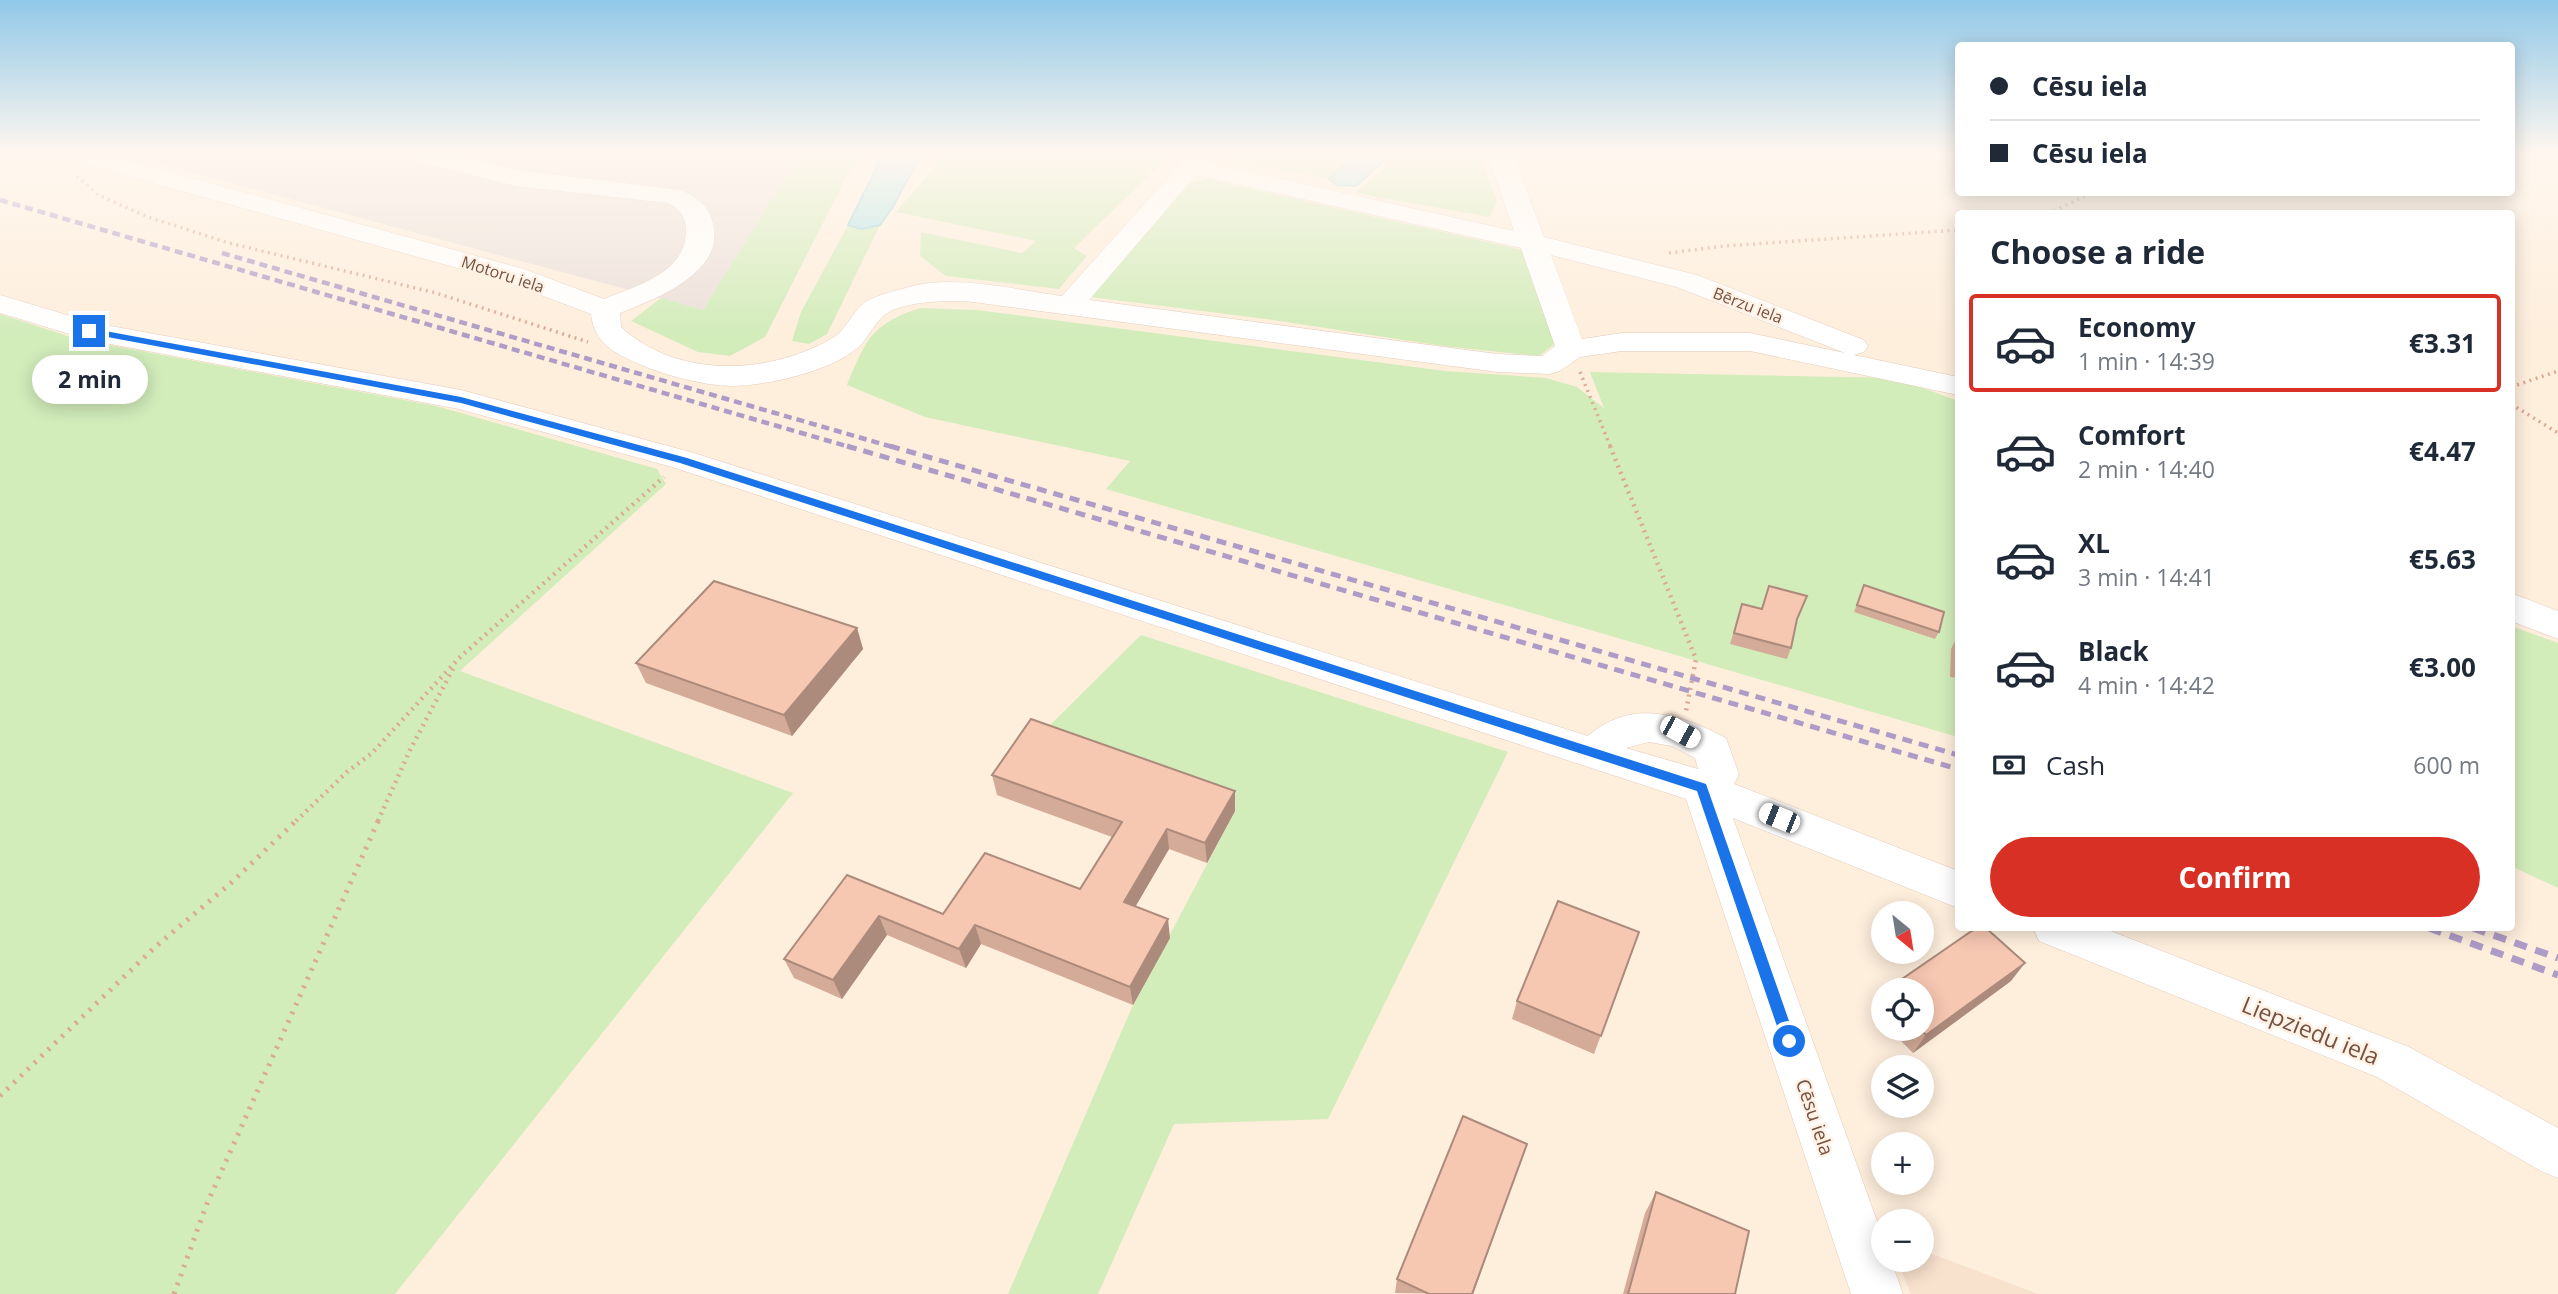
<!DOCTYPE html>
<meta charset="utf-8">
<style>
:root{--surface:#fff;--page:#f6f6f7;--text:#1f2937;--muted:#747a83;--line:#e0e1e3;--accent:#d93025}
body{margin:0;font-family:"Open Sans",sans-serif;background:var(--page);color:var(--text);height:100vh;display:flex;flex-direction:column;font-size:26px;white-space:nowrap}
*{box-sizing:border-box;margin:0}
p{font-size:23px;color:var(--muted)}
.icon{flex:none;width:38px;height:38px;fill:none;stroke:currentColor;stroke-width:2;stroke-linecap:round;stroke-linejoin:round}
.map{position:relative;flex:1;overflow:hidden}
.sheet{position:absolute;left:1955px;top:210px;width:560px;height:721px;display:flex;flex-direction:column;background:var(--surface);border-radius:7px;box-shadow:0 4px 18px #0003}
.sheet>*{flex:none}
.guide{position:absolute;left:1955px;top:42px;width:560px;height:154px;border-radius:7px;box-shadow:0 4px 18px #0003;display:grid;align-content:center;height:154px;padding:0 35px;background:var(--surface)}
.needle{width:46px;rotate:150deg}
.tools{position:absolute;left:1871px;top:901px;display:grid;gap:14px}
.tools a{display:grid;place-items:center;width:63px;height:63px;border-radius:50%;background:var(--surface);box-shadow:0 4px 18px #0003;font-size:35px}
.end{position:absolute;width:32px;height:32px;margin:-16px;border:9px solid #1a73e8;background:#fff;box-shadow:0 0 0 4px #fff}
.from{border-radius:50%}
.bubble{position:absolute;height:49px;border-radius:24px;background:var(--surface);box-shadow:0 4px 18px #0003;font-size:23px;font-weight:700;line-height:49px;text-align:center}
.car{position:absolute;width:21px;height:42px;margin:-21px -10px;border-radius:9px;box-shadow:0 0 5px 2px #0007;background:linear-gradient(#fff 24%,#345 0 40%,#fff 0 76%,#345 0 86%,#fff 0)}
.guide b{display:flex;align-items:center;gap:24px;height:66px;font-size:26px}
.guide b+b{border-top:2px solid var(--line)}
.guide i{width:18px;height:18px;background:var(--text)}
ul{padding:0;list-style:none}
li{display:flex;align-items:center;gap:21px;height:98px;margin:0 14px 10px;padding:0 21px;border:4px solid transparent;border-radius:7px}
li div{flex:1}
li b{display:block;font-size:26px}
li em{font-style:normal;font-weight:700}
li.current{border-color:var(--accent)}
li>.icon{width:63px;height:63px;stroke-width:1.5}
h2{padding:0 35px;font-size:32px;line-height:84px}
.pay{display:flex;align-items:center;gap:18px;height:77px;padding:0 35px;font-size:26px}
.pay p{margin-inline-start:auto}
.cta{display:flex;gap:14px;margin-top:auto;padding:14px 35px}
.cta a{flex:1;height:80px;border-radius:42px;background:var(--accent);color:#fff;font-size:28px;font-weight:700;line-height:80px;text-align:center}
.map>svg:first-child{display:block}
.residential{fill:#f8e1cd}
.industrial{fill:#ebe0d9}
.green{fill:#d2ecba}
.water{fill:#afe5e8;stroke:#95d6db;stroke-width:2}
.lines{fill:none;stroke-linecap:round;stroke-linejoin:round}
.minor-casing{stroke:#e4cabb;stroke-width:1}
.path-far2{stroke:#daaa95;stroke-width:3.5;stroke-dasharray:2 4.5;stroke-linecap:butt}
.path-far1{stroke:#daaa95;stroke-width:4.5;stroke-dasharray:2 5;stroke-linecap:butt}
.path{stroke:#daaa95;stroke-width:5;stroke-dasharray:2.5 7;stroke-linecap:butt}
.minor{fill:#fff;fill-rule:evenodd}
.rail-far2{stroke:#af9bc7;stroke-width:4.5;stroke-dasharray:8 5;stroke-linecap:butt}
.rail-far1{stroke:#af9bc7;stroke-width:5;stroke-dasharray:10 7;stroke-linecap:butt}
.rail{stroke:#af9bc7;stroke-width:7;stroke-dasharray:13 9;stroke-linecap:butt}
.wall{fill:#d4ab98}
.shaded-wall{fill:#ac8b7c}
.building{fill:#f6c7b1;stroke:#ac8b7c;stroke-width:2}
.route{fill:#1a73e8}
.labels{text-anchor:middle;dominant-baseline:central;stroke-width:5;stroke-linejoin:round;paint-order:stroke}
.far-street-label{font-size:16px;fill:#755143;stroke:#fff2e4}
.street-label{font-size:19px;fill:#755143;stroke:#fff2e4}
.near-street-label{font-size:23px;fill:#755143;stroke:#fff2e4}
</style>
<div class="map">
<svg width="2558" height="1294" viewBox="0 0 2558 1294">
<rect width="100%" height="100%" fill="#feeedc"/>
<!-- residential -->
<path class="residential" d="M1922,1250L2038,1294H1911L1897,1260H1922Z"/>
<!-- industrial -->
<path class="industrial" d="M123,154H800L703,310Z"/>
<!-- green -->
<g class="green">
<path d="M800,154H858L765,337L730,356L698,352L631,321L661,298L703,310Z"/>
<path d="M955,154H1171L1074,248L1087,256L1059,289L946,276L920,256L921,232L1022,253L1036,241L896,212L944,156Z"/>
<path d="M1230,154H1356L1329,179L1231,161Z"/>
<path d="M1401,154H1478L1497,201L1490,217L1355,193Z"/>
<path d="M1207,179L1523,250L1561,339L1539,356L1443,346L1266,319L1091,297L1185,184Z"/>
<path d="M848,225L862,229L880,225L827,334L809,344L792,341L801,312Z"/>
<path d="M920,308L977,310L1445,371L1546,378L1577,387L1604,408L1590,372L1896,378L1958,401V737L1106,489L1130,461L925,417L847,385C866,340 871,324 920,308Z"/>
<path d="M0,314L77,339L436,406L657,469L666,484L460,671L793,793L395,1294H0Z"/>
<path d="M2511,626L2558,643V888L2511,866Z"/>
<path d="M1141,635L1508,752L1328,1119L1174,1124L1098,1294H1008L1133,1005L1235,811L1036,739Z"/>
</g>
<!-- water -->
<g class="water">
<path d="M883,154H921L894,205L880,225L862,229L848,225Z"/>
<path d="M1356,154H1391L1356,186L1337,185L1329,179Z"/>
</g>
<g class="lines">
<!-- minor casing -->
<g class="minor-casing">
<g id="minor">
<path d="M63,154H104L524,269L604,299C636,286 683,274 686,234C687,218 681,210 668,203L516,186L409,159L405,154H449L516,170L681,190C695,196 708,205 712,220C729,272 655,299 620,313L621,327C678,379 767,375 831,339C845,332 851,314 863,304C874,295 899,290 913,286C956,275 1018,290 1062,296L1189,154H1217L1209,163L1514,231L1487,154H1513L1544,237L1697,275L1864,340L1868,346L1864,352L1854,355L1958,377V395L1750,351H1622L1580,357L1560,371L1549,374L1497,372L965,301C943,301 899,301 882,317C872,327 866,342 855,350C826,373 753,390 717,385C692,382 662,374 639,364C614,353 594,343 591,314L504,281L67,159ZM1196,175L1521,248L1555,346L1542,356L1497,354L1089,300ZM1551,255L1677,287L1845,353L1750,333H1622L1582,339Z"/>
<path d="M0,295L94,323L461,390L694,453L1588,736C1632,698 1679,714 1726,738L1739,774L1734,784L1958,871V908L1733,818L1883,1238V1260H1891L1903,1294H1851L1686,799L672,467L459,409L89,340L0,313ZM1649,742L1672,746L1695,758L1698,769L1626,748Z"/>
<path d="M2511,593L2558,611V639L2511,621Z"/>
<path d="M2033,928H2103L2409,1047L2558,1128V1178L2541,1171L2377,1077L2039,941Z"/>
</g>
</g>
<!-- path-far2 -->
<g class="path-far2">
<path d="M44,154L52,160"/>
<path d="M77,176L98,195L148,217L229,243L436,293L588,342"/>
<path d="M2048,214L2093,192"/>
<path d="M1669,253L1724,246L1958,230"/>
<path d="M1580,372L1611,448"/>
<path d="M2511,387L2558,371"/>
<path d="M2511,404L2558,433"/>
</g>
<!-- path-far1 -->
<g class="path-far1">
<path d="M1610,446L1696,659L1686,711"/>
<path d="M296,821L347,772L372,753L459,658L664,477"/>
<path d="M378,821L410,750L455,665"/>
</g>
<!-- path -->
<g class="path">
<path d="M0,1096L154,948L231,883L298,819"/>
<path d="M174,1294L206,1206L379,819"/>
</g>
<!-- minor -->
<use href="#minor" class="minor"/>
<!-- rail-far2 -->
<g class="rail-far2">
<path d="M0,200L853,448"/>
<path d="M222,253L896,448"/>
</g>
<!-- rail-far1 -->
<g class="rail-far1">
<path d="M847,446L1958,769"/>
<path d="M890,446L1958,755"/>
</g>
<!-- rail -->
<g class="rail">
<path d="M2429,928L2558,975"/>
<path d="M2473,928L2558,958"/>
</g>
</g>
<!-- wall -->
<g class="wall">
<path d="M1864,585L1939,632L1935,639L1854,612Z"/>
<path d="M1769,586L1797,621L1791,648L1787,659L1730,644L1742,604L1761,609Z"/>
<path d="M857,628L863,649L792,736L646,683L636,663Z"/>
<path d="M1958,635V678L1950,677L1951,649Z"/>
<path d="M992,775L1235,791V811L1207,863L1169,849L1135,907L1170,938L1133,1005L981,944L966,968L887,935L842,999L794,978L784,959L847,875L943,914L1080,889L1112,837L997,795Z"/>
<path d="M1639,932L1594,1054L1512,1019L1517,1001Z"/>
<path d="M2011,981L1913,1053L1889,1029H1922Z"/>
<path d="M1883,993V1023L1871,1011Z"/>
<path d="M1527,1144L1473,1294L1395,1293L1397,1279Z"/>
<path d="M1656,1192L1735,1294H1623L1645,1213Z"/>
</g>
<!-- shaded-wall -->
<g class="shaded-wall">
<path d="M857,628L863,649L792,736L784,715Z"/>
<path d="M1235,791V811L1207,863L1205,843Z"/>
<path d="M1167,829L1169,849L1127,921L1124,902Z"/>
<path d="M879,916L887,935L842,999L833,980Z"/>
<path d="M1168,919L1170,938L1133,1005L1130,987Z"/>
<path d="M975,925L981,944L966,968L959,949Z"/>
<path d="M2025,963L2011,981L1913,1053L1926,1035Z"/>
<path d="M1527,1144L1473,1294H1472Z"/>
</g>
<!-- building -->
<g class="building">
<path d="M714,581L857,628L784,715L636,663Z"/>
<path d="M1864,585L1944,612L1939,632L1857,605Z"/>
<path d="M1769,586L1807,596L1797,619L1791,648L1734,633L1742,604L1762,609Z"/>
<path d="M1031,719L1235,791L1205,843L1167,829L1124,902L1168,919L1130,987L975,925L959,949L879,916L833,980L784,959L847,875L943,914L985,853L1080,889L1122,822L992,775Z"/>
<path d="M1558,901L1639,932L1601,1036L1517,1001Z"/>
<path d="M1976,928H1986L2025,963L1926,1035L1920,1029H1922V990H1886Z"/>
<path d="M1463,1116L1527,1144L1472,1294H1429L1397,1279Z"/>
<path d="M1656,1192L1749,1231L1735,1294H1628Z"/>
</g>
<!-- sky -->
<linearGradient id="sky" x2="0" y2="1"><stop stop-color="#91c8e8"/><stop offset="0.46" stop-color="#fff7ef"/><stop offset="1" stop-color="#fff7ef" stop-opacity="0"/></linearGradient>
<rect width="2558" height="335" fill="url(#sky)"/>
<!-- route -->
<path class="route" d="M89,328L461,397L687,458L1706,784L1796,1041L1789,1048L1782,1041L1697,791L680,463L461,403L86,333V329Z"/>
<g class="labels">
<!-- far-street labels -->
<g class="far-street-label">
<text transform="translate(503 274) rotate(18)">Motoru iela</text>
<text transform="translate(1748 305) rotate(21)">Bērzu iela</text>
</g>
<!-- street labels -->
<g class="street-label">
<text transform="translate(1815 1117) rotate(71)">Cēsu iela</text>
</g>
<!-- near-street labels -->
<g class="near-street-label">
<text transform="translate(2311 1030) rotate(22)">Liepziedu iela</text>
</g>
</g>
</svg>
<div class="tools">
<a><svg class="needle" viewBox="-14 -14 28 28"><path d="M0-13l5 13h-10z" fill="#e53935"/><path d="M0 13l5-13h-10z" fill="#747a83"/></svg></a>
<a><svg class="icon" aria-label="locate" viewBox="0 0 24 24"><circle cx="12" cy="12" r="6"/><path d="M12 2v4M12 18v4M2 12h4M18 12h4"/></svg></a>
<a><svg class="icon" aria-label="layers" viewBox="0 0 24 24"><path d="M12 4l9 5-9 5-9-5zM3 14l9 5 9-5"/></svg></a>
<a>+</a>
<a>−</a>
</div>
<i class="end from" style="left:1789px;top:1041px"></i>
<i class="end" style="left:89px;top:331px"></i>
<div class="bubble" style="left:32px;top:355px;width:116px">2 min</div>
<i class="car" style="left:1680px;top:732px;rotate:119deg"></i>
<i class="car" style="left:1779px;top:818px;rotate:292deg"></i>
<div class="guide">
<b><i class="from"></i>Cēsu iela</b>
<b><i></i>Cēsu iela</b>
</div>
<section class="sheet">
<h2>Choose a ride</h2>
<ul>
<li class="current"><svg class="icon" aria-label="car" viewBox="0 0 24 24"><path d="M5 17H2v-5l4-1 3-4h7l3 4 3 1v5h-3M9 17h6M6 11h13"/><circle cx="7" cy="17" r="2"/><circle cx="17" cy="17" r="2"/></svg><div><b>Economy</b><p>1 min · 14:39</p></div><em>€3.31</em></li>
<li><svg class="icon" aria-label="car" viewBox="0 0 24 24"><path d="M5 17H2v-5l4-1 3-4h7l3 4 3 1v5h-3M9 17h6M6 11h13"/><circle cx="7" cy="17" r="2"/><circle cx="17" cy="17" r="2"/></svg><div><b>Comfort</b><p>2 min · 14:40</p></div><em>€4.47</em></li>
<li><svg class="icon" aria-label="car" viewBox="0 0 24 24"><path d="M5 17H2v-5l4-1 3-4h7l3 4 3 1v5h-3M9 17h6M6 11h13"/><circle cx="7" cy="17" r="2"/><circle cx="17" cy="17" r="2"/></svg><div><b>XL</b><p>3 min · 14:41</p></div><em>€5.63</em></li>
<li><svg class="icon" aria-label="car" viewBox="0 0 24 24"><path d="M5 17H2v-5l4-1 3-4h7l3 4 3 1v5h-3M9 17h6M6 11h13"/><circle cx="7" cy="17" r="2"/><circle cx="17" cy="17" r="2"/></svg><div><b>Black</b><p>4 min · 14:42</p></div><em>€3.00</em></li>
</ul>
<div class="pay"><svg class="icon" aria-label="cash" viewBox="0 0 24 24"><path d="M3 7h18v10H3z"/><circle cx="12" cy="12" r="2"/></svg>Cash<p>600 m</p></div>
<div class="cta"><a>Confirm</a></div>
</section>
</div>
